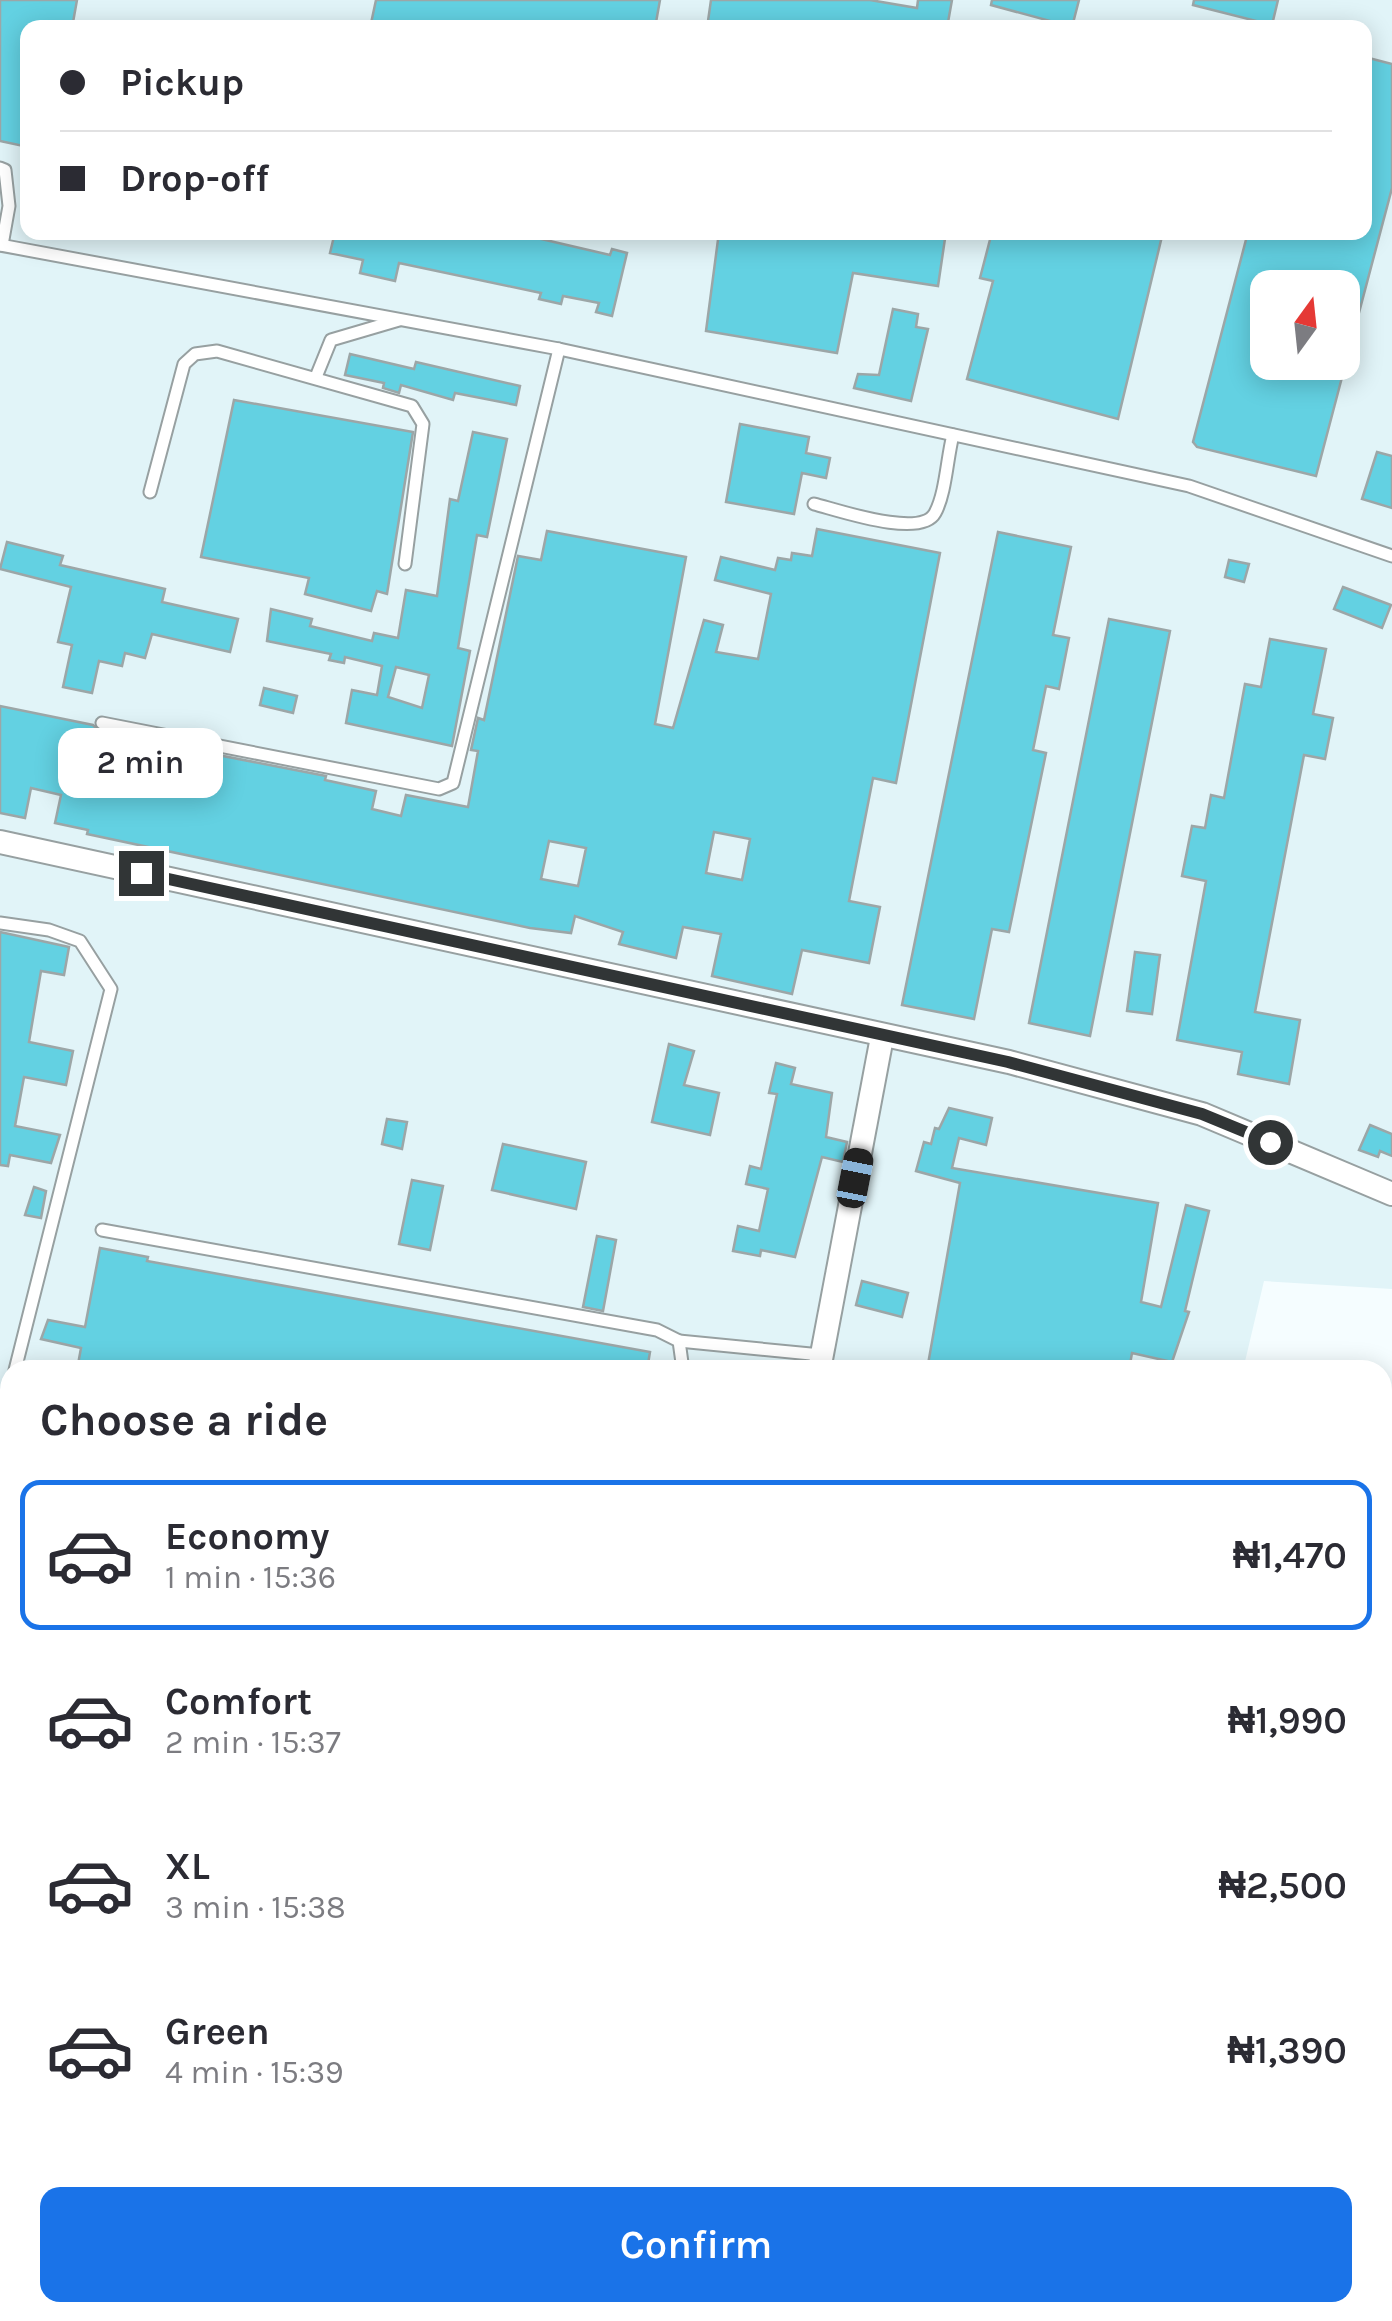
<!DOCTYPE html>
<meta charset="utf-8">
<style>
:root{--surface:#fff;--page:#f2f2f3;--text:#2b2b33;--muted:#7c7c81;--line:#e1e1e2;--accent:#1a73e8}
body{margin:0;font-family:Karla,sans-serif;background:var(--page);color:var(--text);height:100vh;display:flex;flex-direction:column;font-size:38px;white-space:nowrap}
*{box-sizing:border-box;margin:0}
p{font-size:32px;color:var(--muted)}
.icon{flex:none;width:55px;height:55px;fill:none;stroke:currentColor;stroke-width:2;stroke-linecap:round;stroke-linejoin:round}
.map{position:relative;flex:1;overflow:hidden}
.drawer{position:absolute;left:0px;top:1360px;width:1392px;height:962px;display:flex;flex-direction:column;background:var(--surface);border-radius:30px 30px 0 0;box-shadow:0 5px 25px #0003}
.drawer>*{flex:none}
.banner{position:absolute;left:20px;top:20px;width:1352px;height:220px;border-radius:20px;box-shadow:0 5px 25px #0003;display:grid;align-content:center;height:220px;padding:0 40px;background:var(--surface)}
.needle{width:65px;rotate:15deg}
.buttons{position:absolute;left:1250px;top:270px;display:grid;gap:20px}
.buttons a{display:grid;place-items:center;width:110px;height:110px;border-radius:20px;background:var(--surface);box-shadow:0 5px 25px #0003;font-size:50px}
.end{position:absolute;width:45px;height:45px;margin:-22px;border:12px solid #313536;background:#fff;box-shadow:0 0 0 5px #fff}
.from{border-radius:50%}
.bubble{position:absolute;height:70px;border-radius:20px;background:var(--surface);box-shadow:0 5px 25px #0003;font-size:32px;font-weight:600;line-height:70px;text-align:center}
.car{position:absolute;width:30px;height:60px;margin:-30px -15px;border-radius:12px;box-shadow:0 0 8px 2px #0007;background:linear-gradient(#222 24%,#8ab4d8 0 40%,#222 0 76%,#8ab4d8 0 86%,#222 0)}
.banner b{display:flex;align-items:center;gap:35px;height:95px;font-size:38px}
.banner b+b{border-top:2px solid var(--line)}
.banner i{width:25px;height:25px;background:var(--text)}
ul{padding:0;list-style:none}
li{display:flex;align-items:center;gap:30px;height:150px;margin:0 20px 15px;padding:0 20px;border:5px solid transparent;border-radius:20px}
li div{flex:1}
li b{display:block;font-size:38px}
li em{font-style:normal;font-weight:600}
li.on{border-color:var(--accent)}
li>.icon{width:90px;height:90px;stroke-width:1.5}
h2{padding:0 40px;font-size:45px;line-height:120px}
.primary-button{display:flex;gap:20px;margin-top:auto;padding:20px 40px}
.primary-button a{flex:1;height:115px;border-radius:20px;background:var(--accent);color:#fff;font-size:40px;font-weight:600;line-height:115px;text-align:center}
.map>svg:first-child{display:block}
.built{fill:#e1f4f8;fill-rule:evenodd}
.building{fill:#63d1e2;stroke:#9ca6a7;stroke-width:2.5;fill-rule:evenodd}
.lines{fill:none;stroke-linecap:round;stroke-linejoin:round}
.lane-casing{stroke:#97a0a1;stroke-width:15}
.street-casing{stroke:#97a0a1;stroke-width:26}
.lane{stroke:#fff;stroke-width:11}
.street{stroke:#fff;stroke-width:22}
.route{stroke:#313536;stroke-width:12}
</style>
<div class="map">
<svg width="1392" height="2321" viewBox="0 0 1392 2321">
<rect width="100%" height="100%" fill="#f5fdff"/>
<!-- built -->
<g class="built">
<path d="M0,0H1392V1289L1264,1281L1243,1370H10V2312L121,2313L122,2321H0ZM28,28H1365V232H28ZM1268,288H1342V362H1268Z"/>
<path d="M171,2313H356L335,2321H174Z"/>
</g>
<!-- building -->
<g class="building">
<path d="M0,0H77L72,28H28V147L0,141Z"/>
<path d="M376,0H660L655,28H370Z"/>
<path d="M711,0H870L917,8L918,0H952L947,28H707Z"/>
<path d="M992,0H1079L1072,27L991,5Z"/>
<path d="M1194,0H1278L1272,25L1193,5Z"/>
<path d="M1365,57L1392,64V188L1347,358L1342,357V288H1268V362H1346L1316,476L1197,447L1193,442L1248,232H1365Z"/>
<path d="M335,232H538L537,238L610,255L612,249L627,253L612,316L596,312L599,303L563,296L561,304L539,299L541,293L399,263L395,281L360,273L363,260L330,253Z"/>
<path d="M719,232H946L938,286L853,273L837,353L706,331Z"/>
<path d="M992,232H1163L1118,419L967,379L993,281L980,278Z"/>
<path d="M893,309L918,314L916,327L928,329L911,401L854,388L858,374L879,375Z"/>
<path d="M350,354L414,369L416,362L520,386L516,405L455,393L453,400L401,385L399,393L383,388L384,383L345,375Z"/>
<path d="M234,400L413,432L387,594L377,591L371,611L305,594L309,578L201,557Z"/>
<path d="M740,424L809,437L806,453L830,458L826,478L802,473L794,514L726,502Z"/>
<path d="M473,432L507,439L487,537L477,535L458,648L470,651L452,746L346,723L352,690L377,695L382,666L345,657L344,663L329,660L331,654L267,641L271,609L312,619L310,626L372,641L374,633L398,638L406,590L437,596L450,499L458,501ZM396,667L429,675L422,708L388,697Z"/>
<path d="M1377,452L1392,456V508L1362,499Z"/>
<path d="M817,529L940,553L896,783L873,778L849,901L880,907L869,963L802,950L792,994L712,976L721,934L683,927L676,958L619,944L623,932L575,916L571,933L530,928L87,834L88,830L55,823L61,795L31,788L25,818L0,813V706L93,725L100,732L326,776L325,780L376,791L372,809L401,816L406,795L468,807L478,751L471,750L478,718L484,720L518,556L541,560L547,531L686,557L655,724L673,728L704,620L723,625L716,652L758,659L771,594L715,580L721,557L775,570L778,558L791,560L792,553L812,556ZM714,832L750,839L742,880L706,873ZM549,841L586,848L578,886L541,879Z"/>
<path d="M998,532L1071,547L1053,635L1069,638L1059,689L1046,686L1033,750L1046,753L1009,932L992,929L974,1019L902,1005Z"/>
<path d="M7,542L63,556L60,565L165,589L162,602L238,619L230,652L152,634L145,658L125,653L122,666L99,661L92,693L63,687L72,645L58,642L71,587L0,569Z"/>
<path d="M1229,560L1249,564L1244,582L1225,577Z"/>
<path d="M1343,587L1391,605L1382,628L1334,609Z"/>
<path d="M1109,619L1170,631L1090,1036L1029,1023Z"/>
<path d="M1270,639L1326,649L1313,714L1333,718L1325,759L1304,755L1255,1012L1300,1020L1289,1084L1238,1074L1242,1052L1177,1040L1206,881L1182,876L1192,826L1205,828L1211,795L1224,798L1245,684L1261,687Z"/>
<path d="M264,688L297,696L293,713L260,705Z"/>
<path d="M0,932L69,947L64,975L41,971L29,1042L73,1051L66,1085L24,1077L15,1126L60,1135L51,1163L10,1155L8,1166L0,1165Z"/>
<path d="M1135,952L1160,955L1152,1014L1127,1011Z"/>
<path d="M669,1044L694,1051L684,1085L719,1093L710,1135L652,1122Z"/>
<path d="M776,1063L795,1068L791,1084L832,1093L826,1137L847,1142L843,1162L822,1157L795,1257L761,1250L760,1256L733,1251L738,1226L759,1231L768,1189L746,1184L750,1166L761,1169L777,1094L769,1093Z"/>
<path d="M949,1108L992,1118L986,1145L959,1138L952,1168L1158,1203L1141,1302L1161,1307L1186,1205L1209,1211L1185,1311L1189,1312L1172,1362L1132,1353L1129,1370H927L960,1183L916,1171L924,1142L931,1144L935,1128L939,1129Z"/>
<path d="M387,1119L407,1122L402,1149L382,1144Z"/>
<path d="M1370,1125L1392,1134V1156L1380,1151L1378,1157L1359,1150Z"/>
<path d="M503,1144L586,1162L576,1209L492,1190Z"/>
<path d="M412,1180L443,1186L430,1250L399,1244Z"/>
<path d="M34,1187L46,1191L41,1218L25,1215Z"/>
<path d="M597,1236L616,1240L603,1311L583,1307Z"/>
<path d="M100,1248L148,1257L147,1261L650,1352L647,1370H77L81,1348L41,1339L48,1320L85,1327Z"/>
<path d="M862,1281L908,1293L902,1317L856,1305Z"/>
</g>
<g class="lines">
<!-- lane casing -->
<g class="lane-casing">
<g id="lane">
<path d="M0,168L5,170L9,206L2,245"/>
<path d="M0,245L559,349L1189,486L1392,556"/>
<path d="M316,377L331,340L399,320"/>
<path d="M150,492L184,364L195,354L217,351L412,406L423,424L405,564"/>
<path d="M814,504C838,510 921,539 935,513C946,493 947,457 953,435"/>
<path d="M102,723L439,789L453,783L559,349"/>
<path d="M0,923L49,930L80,941L111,989L15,1370"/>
<path d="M102,1230L657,1330L679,1341L683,1370"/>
<path d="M679,1341L821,1355"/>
<path d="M5,1410L10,1392"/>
<path d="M0,1501L10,1503"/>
<path d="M165,2312L167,2321"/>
</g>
</g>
<!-- street casing -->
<g class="street-casing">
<g id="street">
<path d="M0,842L1009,1062L1202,1114L1392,1194"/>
<path d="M819,1370L882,1037"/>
<path d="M1382,1821L1392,1777"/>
<path d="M1382,2283L1390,2321"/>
<path d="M747,2312L749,2321"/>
</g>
</g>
<!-- lane -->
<use href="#lane" class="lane"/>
<!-- street -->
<use href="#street" class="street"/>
</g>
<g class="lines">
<!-- route -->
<path class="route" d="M141,873L1008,1062L1202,1114L1270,1142"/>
</g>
</svg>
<div class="buttons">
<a><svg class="needle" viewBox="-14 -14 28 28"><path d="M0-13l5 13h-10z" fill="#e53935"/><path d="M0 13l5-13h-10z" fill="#7c7c81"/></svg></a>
</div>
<i class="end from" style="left:1270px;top:1142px"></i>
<i class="end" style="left:141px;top:873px"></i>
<div class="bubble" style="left:58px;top:728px;width:165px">2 min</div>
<i class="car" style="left:855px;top:1178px;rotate:11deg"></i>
<div class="banner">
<b><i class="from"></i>Pickup</b>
<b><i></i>Drop-off</b>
</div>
<section class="drawer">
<h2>Choose a ride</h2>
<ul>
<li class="on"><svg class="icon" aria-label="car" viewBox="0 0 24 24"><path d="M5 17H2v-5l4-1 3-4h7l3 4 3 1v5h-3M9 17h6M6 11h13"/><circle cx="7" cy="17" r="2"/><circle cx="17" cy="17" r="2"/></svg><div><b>Economy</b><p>1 min · 15:36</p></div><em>₦1,470</em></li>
<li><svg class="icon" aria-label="car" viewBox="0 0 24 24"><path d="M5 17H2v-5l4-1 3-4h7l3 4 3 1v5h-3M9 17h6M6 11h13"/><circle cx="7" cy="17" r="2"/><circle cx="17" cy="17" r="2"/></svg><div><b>Comfort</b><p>2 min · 15:37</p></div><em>₦1,990</em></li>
<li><svg class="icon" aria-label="car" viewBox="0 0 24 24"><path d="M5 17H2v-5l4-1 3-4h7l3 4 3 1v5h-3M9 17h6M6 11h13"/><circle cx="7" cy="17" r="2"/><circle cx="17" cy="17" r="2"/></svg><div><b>XL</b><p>3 min · 15:38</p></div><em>₦2,500</em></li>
<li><svg class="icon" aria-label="car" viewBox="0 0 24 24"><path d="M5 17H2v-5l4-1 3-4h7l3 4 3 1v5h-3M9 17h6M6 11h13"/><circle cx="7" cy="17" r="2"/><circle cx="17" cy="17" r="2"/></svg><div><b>Green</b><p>4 min · 15:39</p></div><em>₦1,390</em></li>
</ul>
<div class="primary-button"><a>Confirm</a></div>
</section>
</div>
